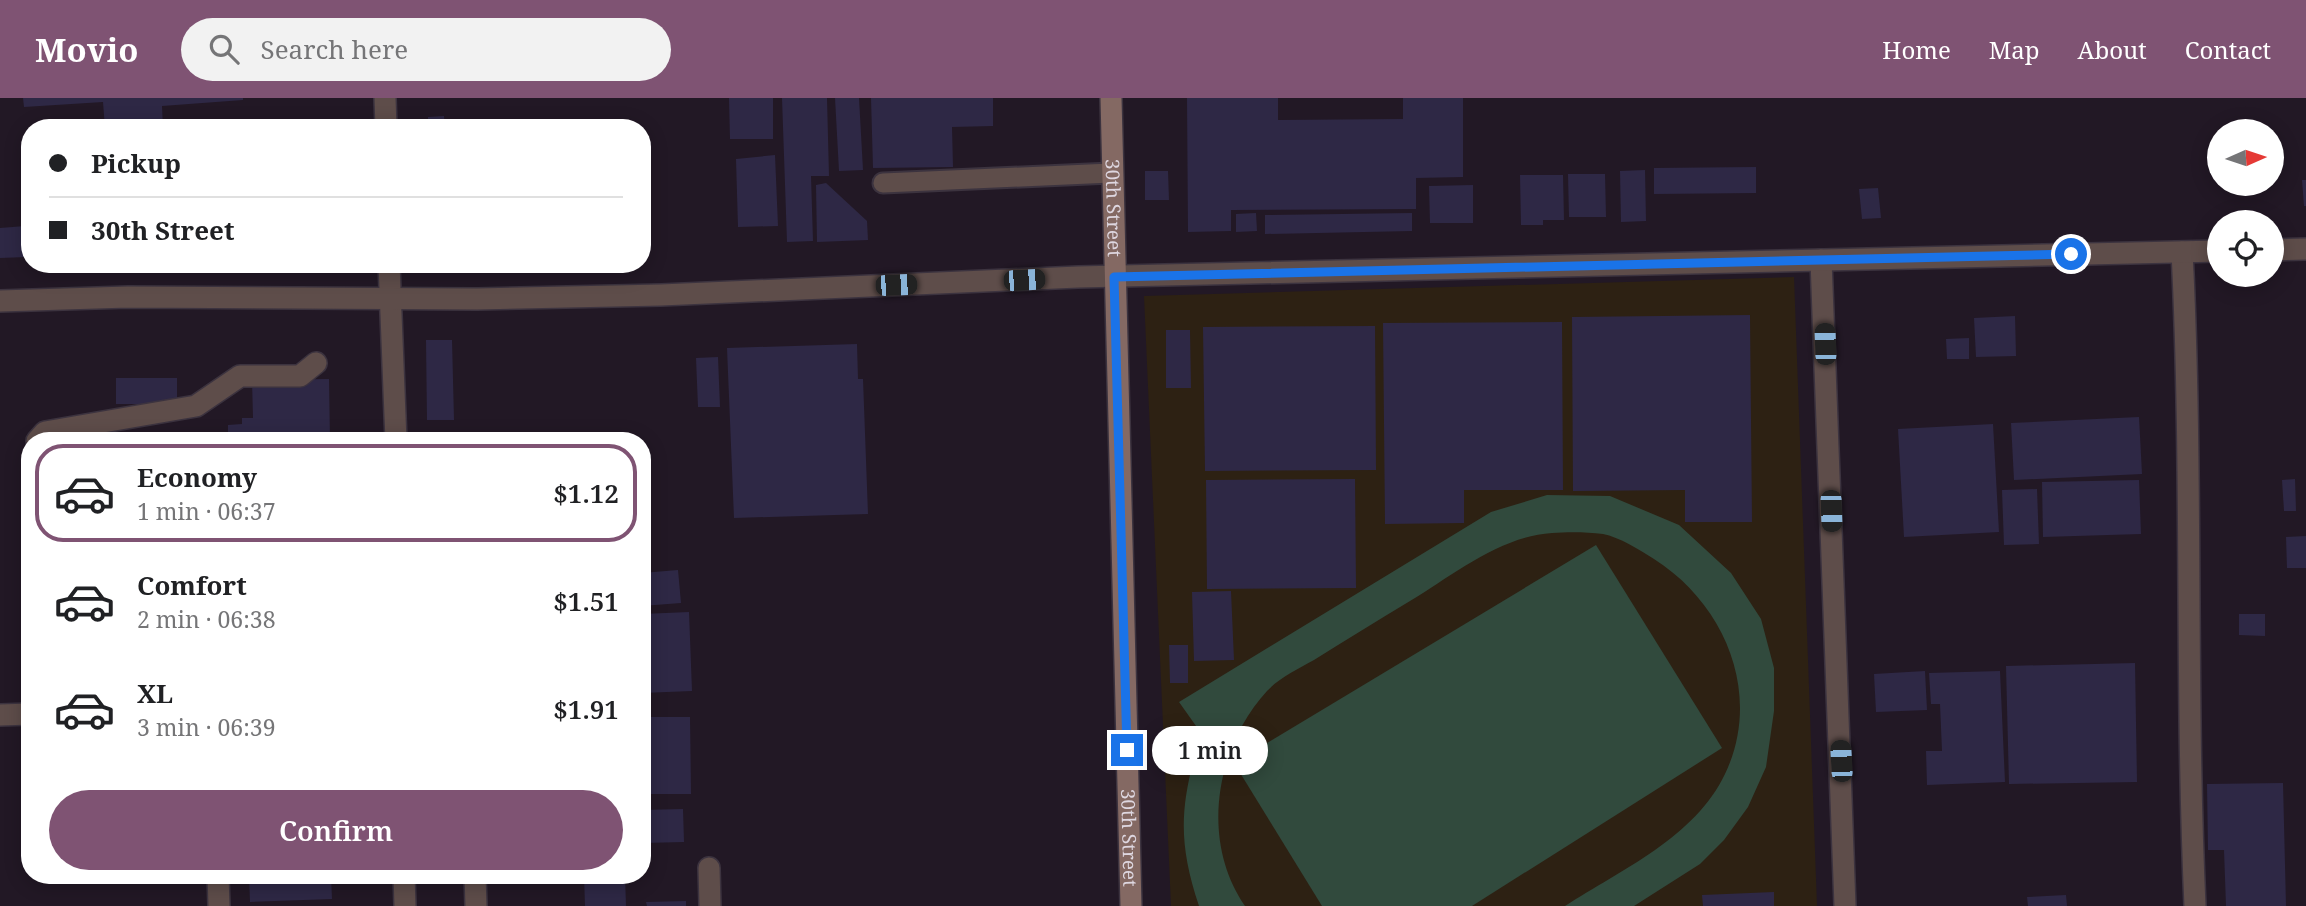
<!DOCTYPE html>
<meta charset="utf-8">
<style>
:root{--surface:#fff;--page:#f2f2f2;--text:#202124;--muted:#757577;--line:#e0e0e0;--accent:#7f5373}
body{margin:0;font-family:"Noto Serif",serif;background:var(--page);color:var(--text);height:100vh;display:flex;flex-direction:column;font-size:26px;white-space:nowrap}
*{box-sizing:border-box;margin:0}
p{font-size:23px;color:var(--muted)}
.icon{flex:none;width:38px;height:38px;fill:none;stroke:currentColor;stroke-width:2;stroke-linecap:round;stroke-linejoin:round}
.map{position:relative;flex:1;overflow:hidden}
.drawer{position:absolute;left:21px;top:334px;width:630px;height:452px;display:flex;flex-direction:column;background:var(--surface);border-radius:28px;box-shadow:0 4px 18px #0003}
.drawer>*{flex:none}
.guide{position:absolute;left:21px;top:21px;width:630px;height:154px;border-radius:28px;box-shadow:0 4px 18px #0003;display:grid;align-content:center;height:154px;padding:0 28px;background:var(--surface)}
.needle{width:46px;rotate:87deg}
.controls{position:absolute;left:2207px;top:21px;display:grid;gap:14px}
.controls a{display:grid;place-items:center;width:77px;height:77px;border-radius:50%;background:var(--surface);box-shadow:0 4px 18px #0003;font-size:35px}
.end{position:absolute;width:32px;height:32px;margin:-16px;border:9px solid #1a73e8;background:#fff;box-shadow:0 0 0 4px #fff}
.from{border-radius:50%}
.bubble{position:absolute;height:49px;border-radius:24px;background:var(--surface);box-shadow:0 4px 18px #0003;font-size:23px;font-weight:600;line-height:49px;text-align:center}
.car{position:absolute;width:21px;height:42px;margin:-21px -10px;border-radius:9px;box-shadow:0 0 5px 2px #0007;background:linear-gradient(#222 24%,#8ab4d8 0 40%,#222 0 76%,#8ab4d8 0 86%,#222 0)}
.guide b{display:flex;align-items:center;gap:24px;height:66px;font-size:26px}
.guide b+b{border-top:2px solid var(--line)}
.guide i{width:18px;height:18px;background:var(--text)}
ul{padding:12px 0 0;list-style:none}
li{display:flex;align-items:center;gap:21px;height:98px;margin:0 14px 10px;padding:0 14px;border:4px solid transparent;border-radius:28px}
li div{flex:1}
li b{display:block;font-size:26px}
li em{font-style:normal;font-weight:600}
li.active{border-color:var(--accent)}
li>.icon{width:63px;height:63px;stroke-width:1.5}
.cta{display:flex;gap:14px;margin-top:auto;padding:14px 28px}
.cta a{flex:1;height:80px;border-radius:42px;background:var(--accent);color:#fff;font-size:28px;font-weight:600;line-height:80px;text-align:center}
header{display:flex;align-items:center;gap:42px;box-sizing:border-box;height:98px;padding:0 35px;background:var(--accent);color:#fff}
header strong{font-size:33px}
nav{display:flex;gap:38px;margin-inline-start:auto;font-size:24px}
.search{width:490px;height:63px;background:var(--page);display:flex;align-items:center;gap:18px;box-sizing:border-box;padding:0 24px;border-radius:38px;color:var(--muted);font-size:26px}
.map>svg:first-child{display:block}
.education{fill:#2d2113}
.green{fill:#314a3d}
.building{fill:#2e2845}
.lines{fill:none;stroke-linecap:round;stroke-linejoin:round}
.lane-casing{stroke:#3c333f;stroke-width:23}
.street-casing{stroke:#3c333f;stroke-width:24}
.secondary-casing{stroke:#3c333f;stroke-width:24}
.lane{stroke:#5e4d4a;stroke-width:19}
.street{stroke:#5e4d4a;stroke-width:21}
.secondary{stroke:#846963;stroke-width:21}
.route{stroke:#1a73e8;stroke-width:9}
.labels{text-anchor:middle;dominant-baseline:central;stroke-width:6;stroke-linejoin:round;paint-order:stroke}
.street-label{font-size:19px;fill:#ded7e0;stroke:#09060a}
</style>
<header>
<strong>Movio</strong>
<div class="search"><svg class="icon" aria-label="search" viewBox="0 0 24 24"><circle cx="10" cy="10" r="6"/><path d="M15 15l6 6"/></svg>Search here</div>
<nav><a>Home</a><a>Map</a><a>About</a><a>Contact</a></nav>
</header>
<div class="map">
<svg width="2306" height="808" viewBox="0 0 2306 808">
<rect width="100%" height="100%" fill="#221825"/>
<!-- education -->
<path class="education" d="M1794,179L1817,808H1171L1144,198Z"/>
<!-- green -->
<g class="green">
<path d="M1547,397L1610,398L1679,427L1731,475L1761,521L1774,570V613L1766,669L1748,709L1724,742L1700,766L1634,808H1565C1621,772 1695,739 1725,676C1763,596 1725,506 1654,461C1640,452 1619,439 1603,436C1587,434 1568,434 1552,435C1500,438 1453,477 1410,503C1378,522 1346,542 1314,562C1298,571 1279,580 1267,593C1215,650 1200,743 1245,808H1199C1176,739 1181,704 1201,635L1179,604L1491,414Z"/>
<path d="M1596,447L1722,650L1472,808H1322L1234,665Z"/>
</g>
<!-- building -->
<g class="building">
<path d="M23,0H243V2L162,8L163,30H105L103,4L24,9Z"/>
<path d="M729,0H773V41H730Z"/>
<path d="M782,0H827L829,78H811L813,143L787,144Z"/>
<path d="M835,0H859L863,72L839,73Z"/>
<path d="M871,0H993V28L952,29L953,69L873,70Z"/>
<path d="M1187,0H1278V22L1403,21V0H1463V79L1416,80V111L1231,112V133L1188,134Z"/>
<path d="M444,18L445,30H428V19Z"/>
<path d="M775,57L778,128L738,129L736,61Z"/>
<path d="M1756,69V95L1654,96V70Z"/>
<path d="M1645,72L1646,123L1621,124L1620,73Z"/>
<path d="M1145,73H1168L1169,102H1145Z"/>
<path d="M1568,76H1605L1606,119H1569Z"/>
<path d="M1520,77H1563L1564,122H1543V127H1521Z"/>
<path d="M2302,82H2306V108H2304Z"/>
<path d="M826,85L867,123L868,142L817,144L816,87Z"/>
<path d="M1473,87V125H1430L1429,88Z"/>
<path d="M1878,90L1881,120L1862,121L1859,91Z"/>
<path d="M1256,115L1257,133L1236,134V116Z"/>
<path d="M1412,115V133L1265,136V117Z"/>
<path d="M25,128L27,159L0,160V130Z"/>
<path d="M1750,217L1752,424H1685V392L1573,393L1572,219Z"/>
<path d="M2015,218L2016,258L1976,259L1974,220Z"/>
<path d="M1562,224L1563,392H1464V425L1385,426L1383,225Z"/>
<path d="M1375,228L1376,372L1205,373L1203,229Z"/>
<path d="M1166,232H1190L1191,290H1166Z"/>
<path d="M1969,240V261H1947L1946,241Z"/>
<path d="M426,242H452L454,322H427Z"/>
<path d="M857,246L858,281H863L868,416L734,420L727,250Z"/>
<path d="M718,259L720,309H698L696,260Z"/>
<rect x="116" y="280" width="61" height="26"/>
<path d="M329,281L330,343H228V327L242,326V320H253L252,282Z"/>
<path d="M2139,319L2142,376L2014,382L2011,325Z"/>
<path d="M1993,326L1999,434L1904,439L1898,331Z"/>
<path d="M1355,381L1356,490L1207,491L1206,382Z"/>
<path d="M2295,381L2296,413H2284L2282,382Z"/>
<path d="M2139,382L2141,436L2043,439L2042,384Z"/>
<path d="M2037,391L2039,446L2004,447L2002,392Z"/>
<path d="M2306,438V470H2287L2286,439Z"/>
<path d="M678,472L681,505L642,508V475Z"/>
<path d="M1231,493L1234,562L1194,563L1192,494Z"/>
<path d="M689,514L692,593L642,595V516Z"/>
<path d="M2239,516H2265V538L2239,537Z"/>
<path d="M1169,547H1188V585H1170Z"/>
<path d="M2135,565L2137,684L2009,686L2006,568Z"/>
<path d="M1925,573L1927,612L1876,614L1874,576Z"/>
<path d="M2000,573L2005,684L1927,687L1926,653H1942L1940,606H1931L1929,575Z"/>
<path d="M642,619H690L691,696H642Z"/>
<path d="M2283,685L2286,808H2226L2224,752H2208L2207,686Z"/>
<path d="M683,711L684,744L643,745L642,712Z"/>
<path d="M249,777H331L332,801L250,804Z"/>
<path d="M584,777H625L626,808H585Z"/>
<path d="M1774,794V808H1703L1702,797Z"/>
<path d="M2066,797L2067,808H2028L2027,799Z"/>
<path d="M686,803V808H647L646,804Z"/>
</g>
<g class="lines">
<!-- lane casing -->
<g class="lane-casing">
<path id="lane" d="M883,85L1111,75"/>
</g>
<!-- street casing -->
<g class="street-casing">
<g id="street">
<path d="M385,0L386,30"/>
<path d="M2272,152L2306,151"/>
<path d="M2182,154C2193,372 2185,590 2195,808"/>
<path d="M1821,162L1845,808"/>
<path d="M389,166L396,343"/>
<path d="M0,203L128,199L477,201L661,197L1078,179L2219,153"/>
<path d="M37,343L45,334L196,308L240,278H300L316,265"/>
<path d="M0,617L30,616"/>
<path d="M709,770L710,808"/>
<path d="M218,777L219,808"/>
<path d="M404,777L405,808"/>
<path d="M475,777L476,808"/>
</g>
</g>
<!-- secondary casing -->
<g class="secondary-casing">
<g id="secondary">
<path id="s1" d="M1111,0L1131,808"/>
</g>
</g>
<!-- lane -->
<use href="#lane" class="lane"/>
<!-- street -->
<use href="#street" class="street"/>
<!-- secondary -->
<use href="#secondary" class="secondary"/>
</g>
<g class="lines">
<!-- route -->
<path class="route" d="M1127,652L1114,179L2071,156"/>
</g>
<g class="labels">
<!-- street labels -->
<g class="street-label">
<text stroke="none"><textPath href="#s1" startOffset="110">30th Street</textPath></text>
<text stroke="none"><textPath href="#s1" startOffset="740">30th Street</textPath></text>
</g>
</g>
</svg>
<div class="controls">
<a><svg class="needle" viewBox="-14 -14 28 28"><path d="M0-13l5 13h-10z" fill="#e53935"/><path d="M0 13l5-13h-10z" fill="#757577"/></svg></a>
<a><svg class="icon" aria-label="locate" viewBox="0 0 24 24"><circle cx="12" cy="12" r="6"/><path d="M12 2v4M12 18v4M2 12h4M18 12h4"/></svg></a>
</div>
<i class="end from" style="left:2071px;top:156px"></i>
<i class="end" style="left:1127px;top:652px"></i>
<div class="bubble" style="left:1152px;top:628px;width:116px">1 min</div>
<i class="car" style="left:1024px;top:182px;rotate:87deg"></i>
<i class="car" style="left:896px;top:187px;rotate:88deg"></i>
<i class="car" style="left:1825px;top:246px;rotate:358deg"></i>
<i class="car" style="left:1831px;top:413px;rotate:178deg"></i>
<i class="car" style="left:1841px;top:663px;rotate:357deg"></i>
<div class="guide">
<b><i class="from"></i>Pickup</b>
<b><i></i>30th Street</b>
</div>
<section class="drawer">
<ul>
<li class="active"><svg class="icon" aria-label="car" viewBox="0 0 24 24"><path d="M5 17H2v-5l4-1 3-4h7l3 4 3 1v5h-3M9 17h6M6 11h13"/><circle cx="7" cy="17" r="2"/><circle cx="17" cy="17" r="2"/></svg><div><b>Economy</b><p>1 min · 06:37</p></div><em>$1.12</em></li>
<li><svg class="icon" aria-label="car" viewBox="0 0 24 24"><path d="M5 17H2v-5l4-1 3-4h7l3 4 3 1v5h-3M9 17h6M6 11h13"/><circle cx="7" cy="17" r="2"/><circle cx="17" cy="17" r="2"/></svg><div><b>Comfort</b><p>2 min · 06:38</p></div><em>$1.51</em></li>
<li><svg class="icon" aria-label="car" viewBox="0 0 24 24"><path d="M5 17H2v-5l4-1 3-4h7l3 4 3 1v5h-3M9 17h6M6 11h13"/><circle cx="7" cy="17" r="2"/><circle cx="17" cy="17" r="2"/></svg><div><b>XL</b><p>3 min · 06:39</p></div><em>$1.91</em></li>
</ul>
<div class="cta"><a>Confirm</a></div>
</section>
</div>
